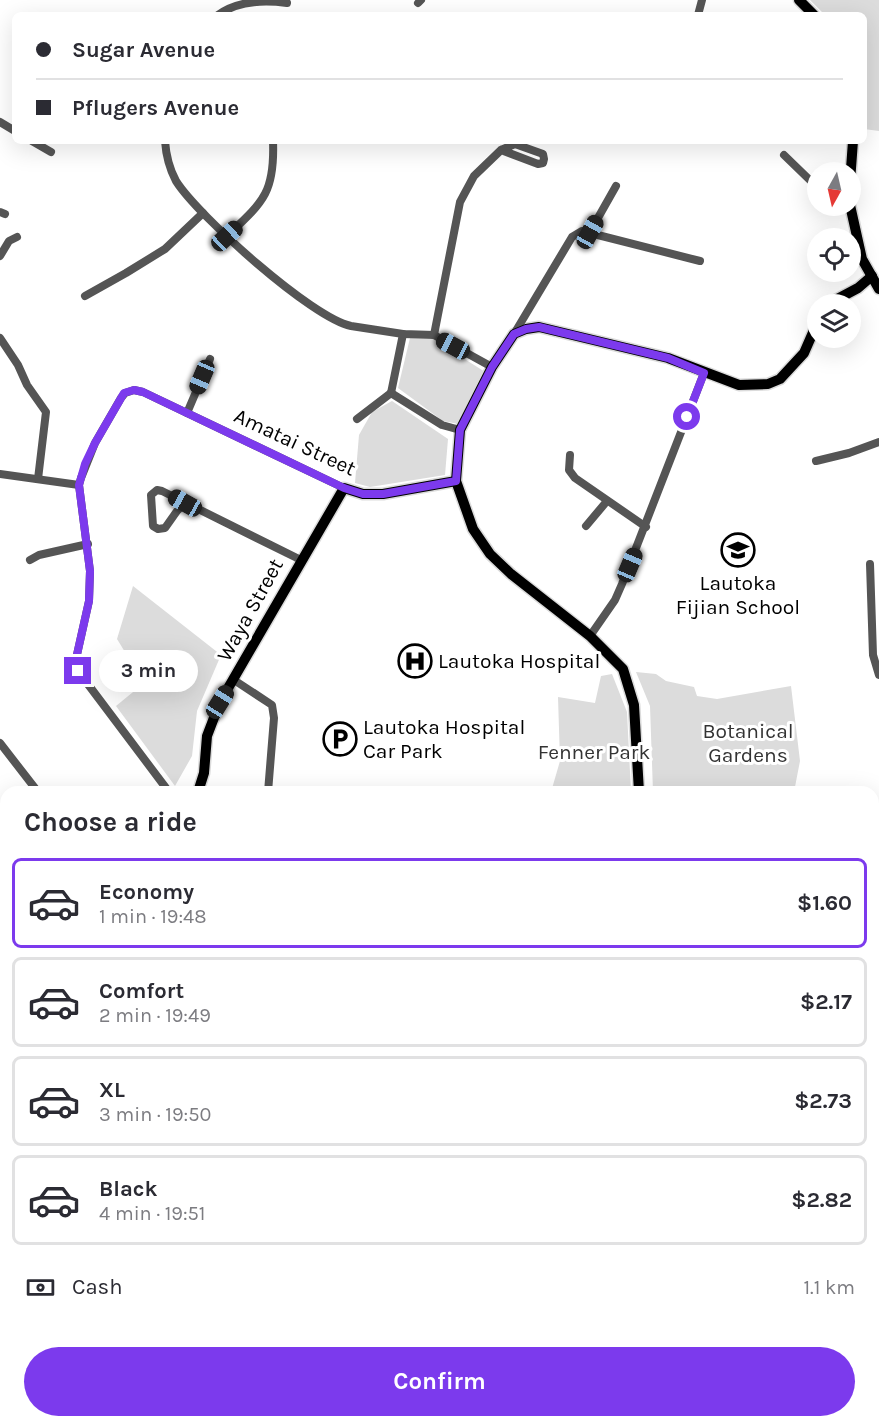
<!DOCTYPE html>
<meta charset="utf-8">
<style>
:root{--surface:#fff;--page:#f7f7f7;--text:#2b2b33;--muted:#7c7c81;--line:#e1e1e2;--accent:#7c3aed}
body{margin:0;font-family:Karla,sans-serif;background:var(--page);color:var(--text);height:100vh;display:flex;flex-direction:column;font-size:22px;white-space:nowrap}
*{box-sizing:border-box;margin:0}
p{font-size:20px;color:var(--muted)}
.icon{flex:none;width:33px;height:33px;fill:none;stroke:currentColor;stroke-width:2;stroke-linecap:round;stroke-linejoin:round}
.map{position:relative;flex:1;overflow:hidden}
.panel{position:absolute;left:0px;top:786px;width:879px;height:642px;display:flex;flex-direction:column;background:var(--surface);border-radius:18px 18px 0 0;box-shadow:0 6px 24px #0002}
.panel>*{flex:none}
.banner{position:absolute;left:12px;top:12px;width:855px;height:132px;border-radius:9px;box-shadow:0 6px 24px #0002;display:grid;align-content:center;height:132px;padding:0 24px;background:var(--surface)}
.needle{width:39px;rotate:188deg}
.controls{position:absolute;left:807px;top:162px;display:grid;gap:12px}
.controls a{display:grid;place-items:center;width:54px;height:54px;border-radius:50%;background:var(--surface);box-shadow:0 6px 24px #0002;font-size:30px}
.end{position:absolute;width:27px;height:27px;margin:-14px;border:8px solid #7c3aed;background:#fff;box-shadow:0 0 0 3px #fff}
.from{border-radius:50%}
.bubble{position:absolute;height:42px;border-radius:21px;background:var(--surface);box-shadow:0 6px 24px #0002;font-size:20px;font-weight:700;line-height:42px;text-align:center}
.car{position:absolute;width:18px;height:36px;margin:-18px -9px;border-radius:8px;box-shadow:0 0 4px 2px #0007;background:linear-gradient(#222 24%,#8ab4d8 0 40%,#222 0 76%,#8ab4d8 0 86%,#222 0)}
.banner b{display:flex;align-items:center;gap:21px;height:57px;font-size:22px}
.banner b+b{border-top:2px solid var(--line)}
.banner i{width:15px;height:15px;background:var(--text)}
ul{padding:0;list-style:none}
li{display:flex;align-items:center;gap:18px;height:90px;margin:0 12px 9px;padding:0 12px;border:3px solid var(--line);border-radius:9px}
li div{flex:1}
li b{display:block;font-size:22px}
li em{font-style:normal;font-weight:700}
li.selected{border-color:var(--accent)}
li>.icon{width:54px;height:54px;stroke-width:1.5}
h2{padding:0 24px;font-size:27px;line-height:72px}
.pay{display:flex;align-items:center;gap:15px;height:66px;padding:0 24px;font-size:22px}
.pay p{margin-inline-start:auto}
.button{display:flex;gap:12px;margin-top:auto;padding:12px 24px}
.button a{flex:1;height:69px;border-radius:36px;background:var(--accent);color:#fff;font-size:24px;font-weight:700;line-height:69px;text-align:center}
.map>svg:first-child{display:block}
.green{fill:#dcdcdc}
.lines{fill:none;stroke-linecap:round;stroke-linejoin:round}
.major-casing{stroke:#dbdbdb;stroke-width:13}
.highway-casing{stroke:#dbdbdb;stroke-width:14}
.minor{stroke:#555;stroke-width:8}
.major{stroke:#000;stroke-width:10}
.highway{stroke:#000;stroke-width:12}
.route{stroke:#7c3aed;stroke-width:8}
.labels{text-anchor:middle;dominant-baseline:central;stroke-width:6;stroke-linejoin:round;paint-order:stroke}
.street-label{font-size:21px;fill:#000;stroke:#fff}
.poi-label{font-size:21px;fill:#000;stroke:#fff;text-anchor:start}
.park-label{font-size:21px;fill:#333;stroke:#fff}
</style>
<div class="map">
<svg width="879" height="1428" viewBox="0 0 879 1428">
<rect width="100%" height="100%" fill="#fff"/>
<!-- green -->
<g class="green">
<path d="M810,0H879V131L864,129V15H825Z"/>
<path d="M410,338L433,339L493,377L464,425L443,421L398,388Z"/>
<path d="M392,401L448,439L445,475L370,487L355,483L359,435L372,412Z"/>
<path d="M133,586L221,655L197,711L192,756L175,786L116,706L144,683L117,639Z"/>
<path d="M636,672L656,674L666,681L694,687L697,696L717,699L791,686L800,761L794,792H653L650,706Z"/>
<path d="M612,674L627,712L631,792H551L560,761L558,697L595,703L601,676Z"/>
</g>
<g class="lines">
<!-- major casing -->
<g class="major-casing">
<g id="major">
<path d="M799,0L814,15"/>
<path d="M850,182L853,141"/>
<path d="M850,205L862,259L879,289"/>
<path d="M828,304L858,288L872,276"/>
<path d="M198,792L204,773L207,736L220,702L344,488L363,494H383L456,481"/>
<path d="M639,792L634,705L623,669L590,636L511,574L490,554L473,529L456,481L460,430L492,367L514,334L526,329L539,327L668,358L739,385L768,384L780,379L804,353L818,321"/>
<path d="M0,1036L6,1029"/>
<path d="M664,1422V1428"/>
<path d="M269,1428V1422"/>
</g>
</g>
<!-- highway casing -->
<g class="highway-casing">
<g id="highway">
<path d="M873,1168L879,1166"/>
<path d="M36,1428L55,1422"/>
</g>
</g>
<!-- minor -->
<g class="minor">
<path d="M418,3L421,0"/>
<path d="M218,15C237,1 264,0 287,3"/>
<path d="M698,15L702,0"/>
<path d="M0,122L15,131"/>
<path d="M32,141L51,152"/>
<path d="M165,141C166,155 169,168 176,181C198,216 312,318 351,326L403,334L434,335L492,367"/>
<path d="M784,155L818,188"/>
<path d="M0,212L5,214"/>
<path d="M590,232L616,186"/>
<path d="M227,236C263,202 275,193 273,141"/>
<path d="M0,256L9,241L17,237"/>
<path d="M85,296L126,273L165,249L203,213"/>
<path d="M514,334L572,237L582,231L700,261"/>
<path d="M434,335L460,202L474,176L501,150L515,144L543,154L544,159L543,163L538,164L501,150"/>
<path d="M0,338L18,365L27,385L46,412L38,479"/>
<path d="M391,393L442,425L460,430"/>
<path d="M391,393L403,334"/>
<path d="M187,413L210,359"/>
<path d="M357,419L391,393"/>
<path d="M570,455L569,470L575,478L646,527"/>
<path d="M816,461L849,453L879,442"/>
<path d="M0,474L79,485"/>
<path d="M185,503L177,511L165,528L158,529L153,526L151,495L157,490L162,491L301,560"/>
<path d="M586,526L607,501"/>
<path d="M30,560L39,555L88,544"/>
<path d="M870,564L873,655L879,675"/>
<path d="M590,636L615,600L622,584L704,373"/>
<path d="M234,680L272,705L274,718L268,792"/>
<path d="M0,743L38,792"/>
<path d="M169,792L78,671L76,659L89,601L90,571L79,485L81,478L95,443L121,398L125,393L134,390L143,392L344,488"/>
<path d="M0,868L6,861"/>
<path d="M873,1003L879,1002"/>
<path d="M873,1287L879,1284"/>
<path d="M873,1375L879,1374"/>
<path d="M131,1422L132,1428"/>
<path d="M428,1428L429,1422"/>
<path d="M546,1428V1422"/>
</g>
<!-- major -->
<use href="#major" class="major"/>
<!-- highway -->
<use href="#highway" class="highway"/>
</g>
<g class="lines">
<!-- route -->
<path class="route" d="M78,671L76,659L89,601L90,571L79,485L85,464L95,443L124,393L134,390L143,392L344,488L363,494H383L456,481L460,430L492,367L514,334L526,329L539,327L668,358L704,373L687,417"/>
</g>
<!-- icons -->
<defs>
<g id="school-ring" transform="scale(1.725)"><circle r="9.5" fill="#fff" stroke="#000" stroke-width="1.5"/><path d="M0-5L7-2L0 1L-7-2ZM-4 1L0 2.5L4 1V4Q0 6-4 4Z" fill="#000"/></g>
<g id="hospital-ring" transform="scale(1.725)"><circle r="9.5" fill="#fff" stroke="#000" stroke-width="1.5"/><path d="M-5-5h3v3.5h4V-5h3V5h-3V1.5h-4V5h-3Z" fill="#000"/></g>
<g id="parking-ring" transform="scale(1.725)"><circle r="9.5" fill="#fff" stroke="#000" stroke-width="1.5"/><path d="M-3.5-5.5H1a3.5 3.5 0 0 1 0 7H-1V5.5H-3.5ZM-1-3.4V-.6H.8a1.4 1.4 0 0 0 0-2.8Z" fill="#000"/></g>
</defs>
<g fill-rule="evenodd">
<use href="#school-ring" x="738" y="550"/>
<use href="#hospital-ring" x="415" y="661"/>
<use href="#parking-ring" x="340" y="739"/>
</g>
<g class="labels">
<!-- street labels -->
<g class="street-label">
<text transform="translate(295 442) rotate(25)">Amatai Street</text>
<text transform="translate(250 610) rotate(-61)">Waya Street</text>
</g>
<!-- poi labels -->
<g class="poi-label">
<text x="738" y="583" text-anchor="middle">Lautoka<tspan x="738" dy="24">Fijian School</tspan></text>
<text x="438" y="661">Lautoka Hospital</text>
<text x="363" y="727">Lautoka Hospital<tspan x="363" dy="24">Car Park</tspan></text>
</g>
<!-- park labels -->
<g class="park-label">
<text x="748" y="731">Botanical<tspan x="748" dy="24">Gardens</tspan></text>
<text x="594" y="752">Fenner Park</text>
</g>
</g>
</svg>
<div class="controls">
<a><svg class="needle" viewBox="-14 -14 28 28"><path d="M0-13l5 13h-10z" fill="#e53935"/><path d="M0 13l5-13h-10z" fill="#7c7c81"/></svg></a>
<a><svg class="icon" aria-label="locate" viewBox="0 0 24 24"><circle cx="12" cy="12" r="6"/><path d="M12 2v4M12 18v4M2 12h4M18 12h4"/></svg></a>
<a><svg class="icon" aria-label="layers" viewBox="0 0 24 24"><path d="M12 4l9 5-9 5-9-5zM3 14l9 5 9-5"/></svg></a>
</div>
<i class="end from" style="left:687px;top:417px"></i>
<i class="end" style="left:78px;top:671px"></i>
<div class="bubble" style="left:99px;top:650px;width:99px">3 min</div>
<i class="car" style="left:590px;top:232px;rotate:29deg"></i>
<i class="car" style="left:227px;top:236px;rotate:47deg"></i>
<i class="car" style="left:453px;top:346px;rotate:298deg"></i>
<i class="car" style="left:202px;top:377px;rotate:203deg"></i>
<i class="car" style="left:185px;top:503px;rotate:299deg"></i>
<i class="car" style="left:630px;top:565px;rotate:23deg"></i>
<i class="car" style="left:220px;top:702px;rotate:32deg"></i>
<div class="banner">
<b><i class="from"></i>Sugar Avenue</b>
<b><i></i>Pflugers Avenue</b>
</div>
<section class="panel">
<h2>Choose a ride</h2>
<ul>
<li class="selected"><svg class="icon" aria-label="car" viewBox="0 0 24 24"><path d="M5 17H2v-5l4-1 3-4h7l3 4 3 1v5h-3M9 17h6M6 11h13"/><circle cx="7" cy="17" r="2"/><circle cx="17" cy="17" r="2"/></svg><div><b>Economy</b><p>1 min · 19:48</p></div><em>$1.60</em></li>
<li><svg class="icon" aria-label="car" viewBox="0 0 24 24"><path d="M5 17H2v-5l4-1 3-4h7l3 4 3 1v5h-3M9 17h6M6 11h13"/><circle cx="7" cy="17" r="2"/><circle cx="17" cy="17" r="2"/></svg><div><b>Comfort</b><p>2 min · 19:49</p></div><em>$2.17</em></li>
<li><svg class="icon" aria-label="car" viewBox="0 0 24 24"><path d="M5 17H2v-5l4-1 3-4h7l3 4 3 1v5h-3M9 17h6M6 11h13"/><circle cx="7" cy="17" r="2"/><circle cx="17" cy="17" r="2"/></svg><div><b>XL</b><p>3 min · 19:50</p></div><em>$2.73</em></li>
<li><svg class="icon" aria-label="car" viewBox="0 0 24 24"><path d="M5 17H2v-5l4-1 3-4h7l3 4 3 1v5h-3M9 17h6M6 11h13"/><circle cx="7" cy="17" r="2"/><circle cx="17" cy="17" r="2"/></svg><div><b>Black</b><p>4 min · 19:51</p></div><em>$2.82</em></li>
</ul>
<div class="pay"><svg class="icon" aria-label="cash" viewBox="0 0 24 24"><path d="M3 7h18v10H3z"/><circle cx="12" cy="12" r="2"/></svg>Cash<p>1.1 km</p></div>
<div class="button"><a>Confirm</a></div>
</section>
</div>
